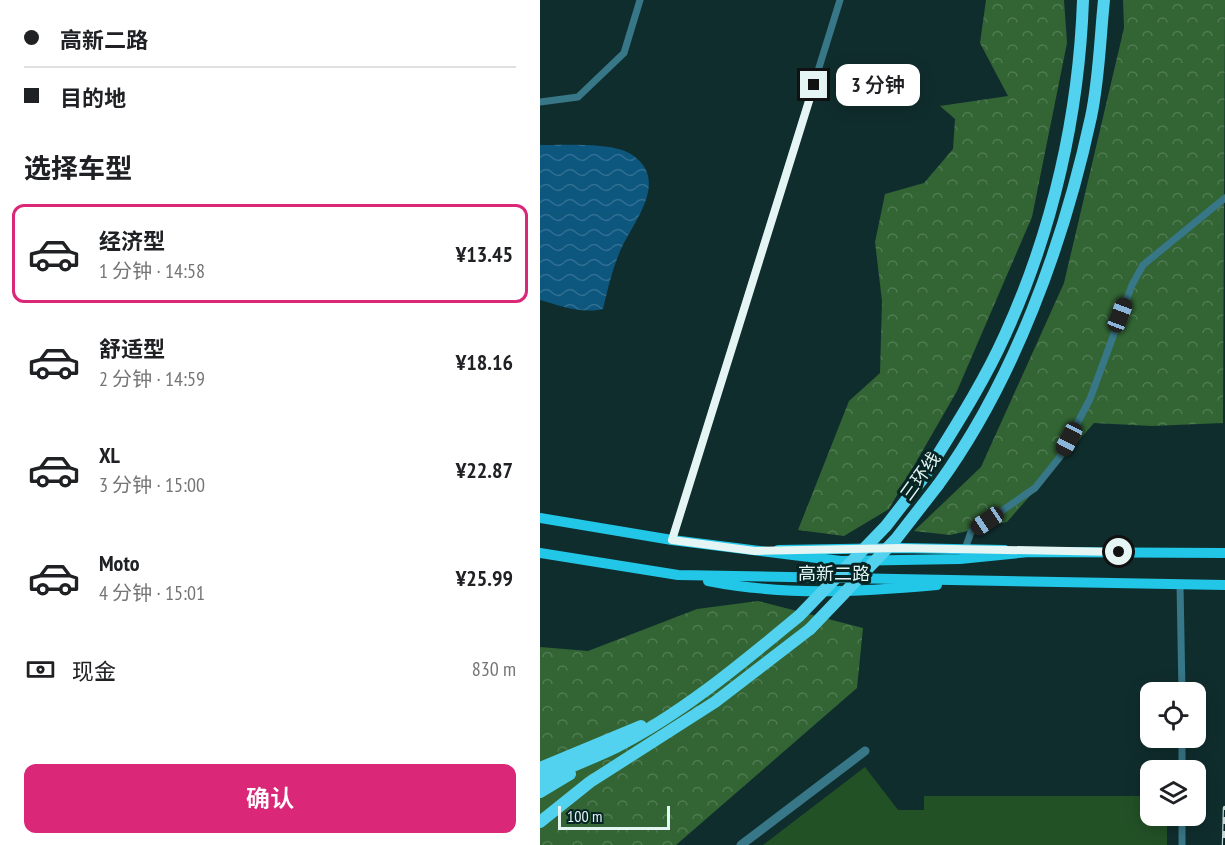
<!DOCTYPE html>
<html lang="zh">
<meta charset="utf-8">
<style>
:root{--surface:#fff;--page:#f2f2f2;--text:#202124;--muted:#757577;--line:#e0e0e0;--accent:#db2777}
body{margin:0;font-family:"PT Sans Narrow","Noto Sans SC",sans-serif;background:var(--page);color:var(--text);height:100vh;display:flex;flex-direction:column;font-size:22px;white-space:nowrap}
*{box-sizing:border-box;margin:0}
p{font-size:20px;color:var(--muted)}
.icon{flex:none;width:33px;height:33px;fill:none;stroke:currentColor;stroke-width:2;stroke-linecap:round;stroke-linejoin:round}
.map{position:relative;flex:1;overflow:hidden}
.sheet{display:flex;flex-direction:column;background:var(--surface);width:540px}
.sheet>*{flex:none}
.top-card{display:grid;align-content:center;height:132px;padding:0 24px;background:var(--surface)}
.buttons{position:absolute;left:600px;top:682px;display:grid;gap:12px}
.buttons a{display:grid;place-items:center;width:66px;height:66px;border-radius:12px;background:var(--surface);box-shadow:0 3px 15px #0003;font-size:30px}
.scale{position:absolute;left:18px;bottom:15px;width:112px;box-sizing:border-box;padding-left:6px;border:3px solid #e4f5f3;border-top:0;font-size:16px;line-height:21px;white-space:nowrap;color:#e4f5f3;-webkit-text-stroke:4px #052423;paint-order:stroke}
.end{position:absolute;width:27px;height:27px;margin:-14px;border:8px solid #e4f5f3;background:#111;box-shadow:0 0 0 3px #111}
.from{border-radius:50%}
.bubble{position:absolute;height:42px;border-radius:12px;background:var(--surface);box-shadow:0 3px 15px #0003;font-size:20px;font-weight:600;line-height:42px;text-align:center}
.car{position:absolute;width:18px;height:36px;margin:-18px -9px;border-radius:8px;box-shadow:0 0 4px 2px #0007;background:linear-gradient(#222 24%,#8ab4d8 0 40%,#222 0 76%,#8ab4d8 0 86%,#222 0)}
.top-card b{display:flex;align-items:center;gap:21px;height:57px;font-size:22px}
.top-card b+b{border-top:2px solid var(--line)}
.top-card i{width:15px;height:15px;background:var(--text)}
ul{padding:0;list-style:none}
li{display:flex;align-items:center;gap:18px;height:99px;margin:0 12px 9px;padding:0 12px;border:3px solid transparent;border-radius:12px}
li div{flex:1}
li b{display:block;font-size:22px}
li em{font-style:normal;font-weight:600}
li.on{border-color:var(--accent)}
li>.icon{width:54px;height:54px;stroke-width:1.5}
h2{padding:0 24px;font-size:27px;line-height:72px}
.pay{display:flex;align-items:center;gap:15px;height:66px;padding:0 24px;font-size:22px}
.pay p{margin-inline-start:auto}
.primary-button{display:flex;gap:12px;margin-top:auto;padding:12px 24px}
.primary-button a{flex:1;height:69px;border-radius:12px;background:var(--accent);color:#fff;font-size:24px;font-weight:600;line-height:69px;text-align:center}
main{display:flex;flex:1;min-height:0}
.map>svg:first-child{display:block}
.green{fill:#235126}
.forest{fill:url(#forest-crowns)}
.water{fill:url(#water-waves)}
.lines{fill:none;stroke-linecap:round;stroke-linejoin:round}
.minor{stroke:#387787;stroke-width:7}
.tertiary{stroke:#387787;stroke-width:9}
.primary{stroke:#22c6e7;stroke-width:10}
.trunk{stroke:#52d2ee;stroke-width:12}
.rail-casing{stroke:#c6d9d7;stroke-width:4.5}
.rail{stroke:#052423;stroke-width:2;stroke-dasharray:7;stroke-linecap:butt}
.trunk-bridge{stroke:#52d2ee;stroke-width:12}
.route{stroke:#e4f5f3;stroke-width:8}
.labels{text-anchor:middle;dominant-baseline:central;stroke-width:6;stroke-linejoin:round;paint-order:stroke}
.street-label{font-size:18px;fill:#e4f5f3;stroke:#052423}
</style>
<main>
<section class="sheet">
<div class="top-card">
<b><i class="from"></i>高新二路</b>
<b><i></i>目的地</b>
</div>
<h2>选择车型</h2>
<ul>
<li class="on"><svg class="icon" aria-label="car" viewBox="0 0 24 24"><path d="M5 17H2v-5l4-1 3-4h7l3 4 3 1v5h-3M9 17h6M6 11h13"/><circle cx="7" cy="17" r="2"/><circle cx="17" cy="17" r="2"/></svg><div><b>经济型</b><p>1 分钟 · 14:58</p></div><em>¥13.45</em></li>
<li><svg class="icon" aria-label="car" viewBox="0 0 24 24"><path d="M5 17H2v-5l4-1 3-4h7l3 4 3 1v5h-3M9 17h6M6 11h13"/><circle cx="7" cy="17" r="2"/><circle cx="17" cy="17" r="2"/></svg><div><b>舒适型</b><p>2 分钟 · 14:59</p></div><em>¥18.16</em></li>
<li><svg class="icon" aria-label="car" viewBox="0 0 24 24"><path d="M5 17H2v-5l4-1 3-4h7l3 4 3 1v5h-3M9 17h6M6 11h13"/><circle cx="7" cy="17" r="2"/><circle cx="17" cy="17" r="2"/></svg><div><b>XL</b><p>3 分钟 · 15:00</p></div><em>¥22.87</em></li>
<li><svg class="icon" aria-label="car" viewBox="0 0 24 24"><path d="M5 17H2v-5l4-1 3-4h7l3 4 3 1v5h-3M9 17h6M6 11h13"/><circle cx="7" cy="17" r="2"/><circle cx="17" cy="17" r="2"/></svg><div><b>Moto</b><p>4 分钟 · 15:01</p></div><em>¥25.99</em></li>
</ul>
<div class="pay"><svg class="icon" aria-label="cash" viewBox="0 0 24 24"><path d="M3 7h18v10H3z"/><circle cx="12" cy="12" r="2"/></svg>现金<p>830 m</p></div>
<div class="primary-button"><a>确认</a></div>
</section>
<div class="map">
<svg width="685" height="845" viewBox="0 0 685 845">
<defs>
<pattern id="forest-crowns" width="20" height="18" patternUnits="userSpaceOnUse" patternTransform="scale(1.5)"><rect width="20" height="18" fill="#326434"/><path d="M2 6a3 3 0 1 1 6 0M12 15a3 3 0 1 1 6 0" fill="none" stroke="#507b52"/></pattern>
<pattern id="water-waves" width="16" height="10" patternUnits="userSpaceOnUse" patternTransform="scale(1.5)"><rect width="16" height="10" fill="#0d567e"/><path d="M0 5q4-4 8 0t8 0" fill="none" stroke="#306f91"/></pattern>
</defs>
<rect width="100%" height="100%" fill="#102d2d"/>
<!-- green -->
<path class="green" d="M325,767L358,810H384V796H610V816H627V845H223Z"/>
<!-- forest -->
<g class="forest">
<path d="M446,0H524L527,43L492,217L417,391L349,509L304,536L258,530L309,401L340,373L342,301L335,242L345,194L384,183L413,149L415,119L400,106L468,96L440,43Z"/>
<path d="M583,0H685L683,423L612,426L554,423L467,522L410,535L374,531L441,467L524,283L584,28Z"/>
<path d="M218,601L323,628L317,688L136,845H0V647L48,651L157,609Z"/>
</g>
<!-- water -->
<path class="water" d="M0,145C22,145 73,142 91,154C130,179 95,220 82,247C73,266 68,288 63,309C41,314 21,306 0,300Z"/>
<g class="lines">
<!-- minor -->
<g class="minor">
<path d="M0,102L38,97L84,53L100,0"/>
<path d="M132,540L300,0"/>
<path d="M425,549L431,532L495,488L519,458L550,399L592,285L603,265L685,198"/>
<path d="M640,584L642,693"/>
<path d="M642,738V771"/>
<path d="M642,816V845"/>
</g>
<!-- tertiary -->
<path class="tertiary" d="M201,845L325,751"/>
<!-- primary -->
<g class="primary">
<path d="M0,518L132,540L301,561L420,559L489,552L685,553"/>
<path d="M238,550L361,548L465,550"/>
<path d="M0,553L138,575L685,585"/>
<path d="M168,581C244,596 320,592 397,585"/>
</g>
<!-- trunk -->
<g class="trunk">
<path d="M384,477C413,430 443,384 465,335C513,230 539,114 543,0"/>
<path d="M398,485C474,381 524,242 551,117C559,80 560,39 564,0"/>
<path d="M0,768L101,726"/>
<path d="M0,780C25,769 51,759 76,747C143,713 202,663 259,616"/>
<path d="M0,792L30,774"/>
<path d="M0,822L50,782L175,702L270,629"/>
</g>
<!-- rail casing -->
<g class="rail-casing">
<path id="rail" d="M684,845L685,808"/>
</g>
<!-- rail -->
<use href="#rail" class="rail"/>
<!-- trunk-bridge -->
<g class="trunk-bridge">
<path d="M259,616L346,526L384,477"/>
<path d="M270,629L356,539L398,485"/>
</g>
</g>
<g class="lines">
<!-- route -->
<path class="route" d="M274,85L132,540L215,551L361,548L579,552"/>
</g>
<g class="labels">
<!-- street labels -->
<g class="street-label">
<text transform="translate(380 476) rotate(-54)">三环线</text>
<text x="294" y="573">高新二路</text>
</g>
</g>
</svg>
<div class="buttons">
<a><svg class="icon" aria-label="locate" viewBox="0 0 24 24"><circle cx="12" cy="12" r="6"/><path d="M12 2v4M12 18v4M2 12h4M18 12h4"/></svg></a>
<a><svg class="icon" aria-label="layers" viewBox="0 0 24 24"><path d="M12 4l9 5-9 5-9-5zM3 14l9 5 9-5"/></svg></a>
</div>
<div class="scale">100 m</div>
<i class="end from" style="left:579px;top:552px"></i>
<i class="end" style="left:274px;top:85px"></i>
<div class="bubble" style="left:296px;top:64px;width:84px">3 分钟</div>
<i class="car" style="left:580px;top:315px;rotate:21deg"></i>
<i class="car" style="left:529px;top:439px;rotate:208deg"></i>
<i class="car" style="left:447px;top:521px;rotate:236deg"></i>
</div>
</main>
